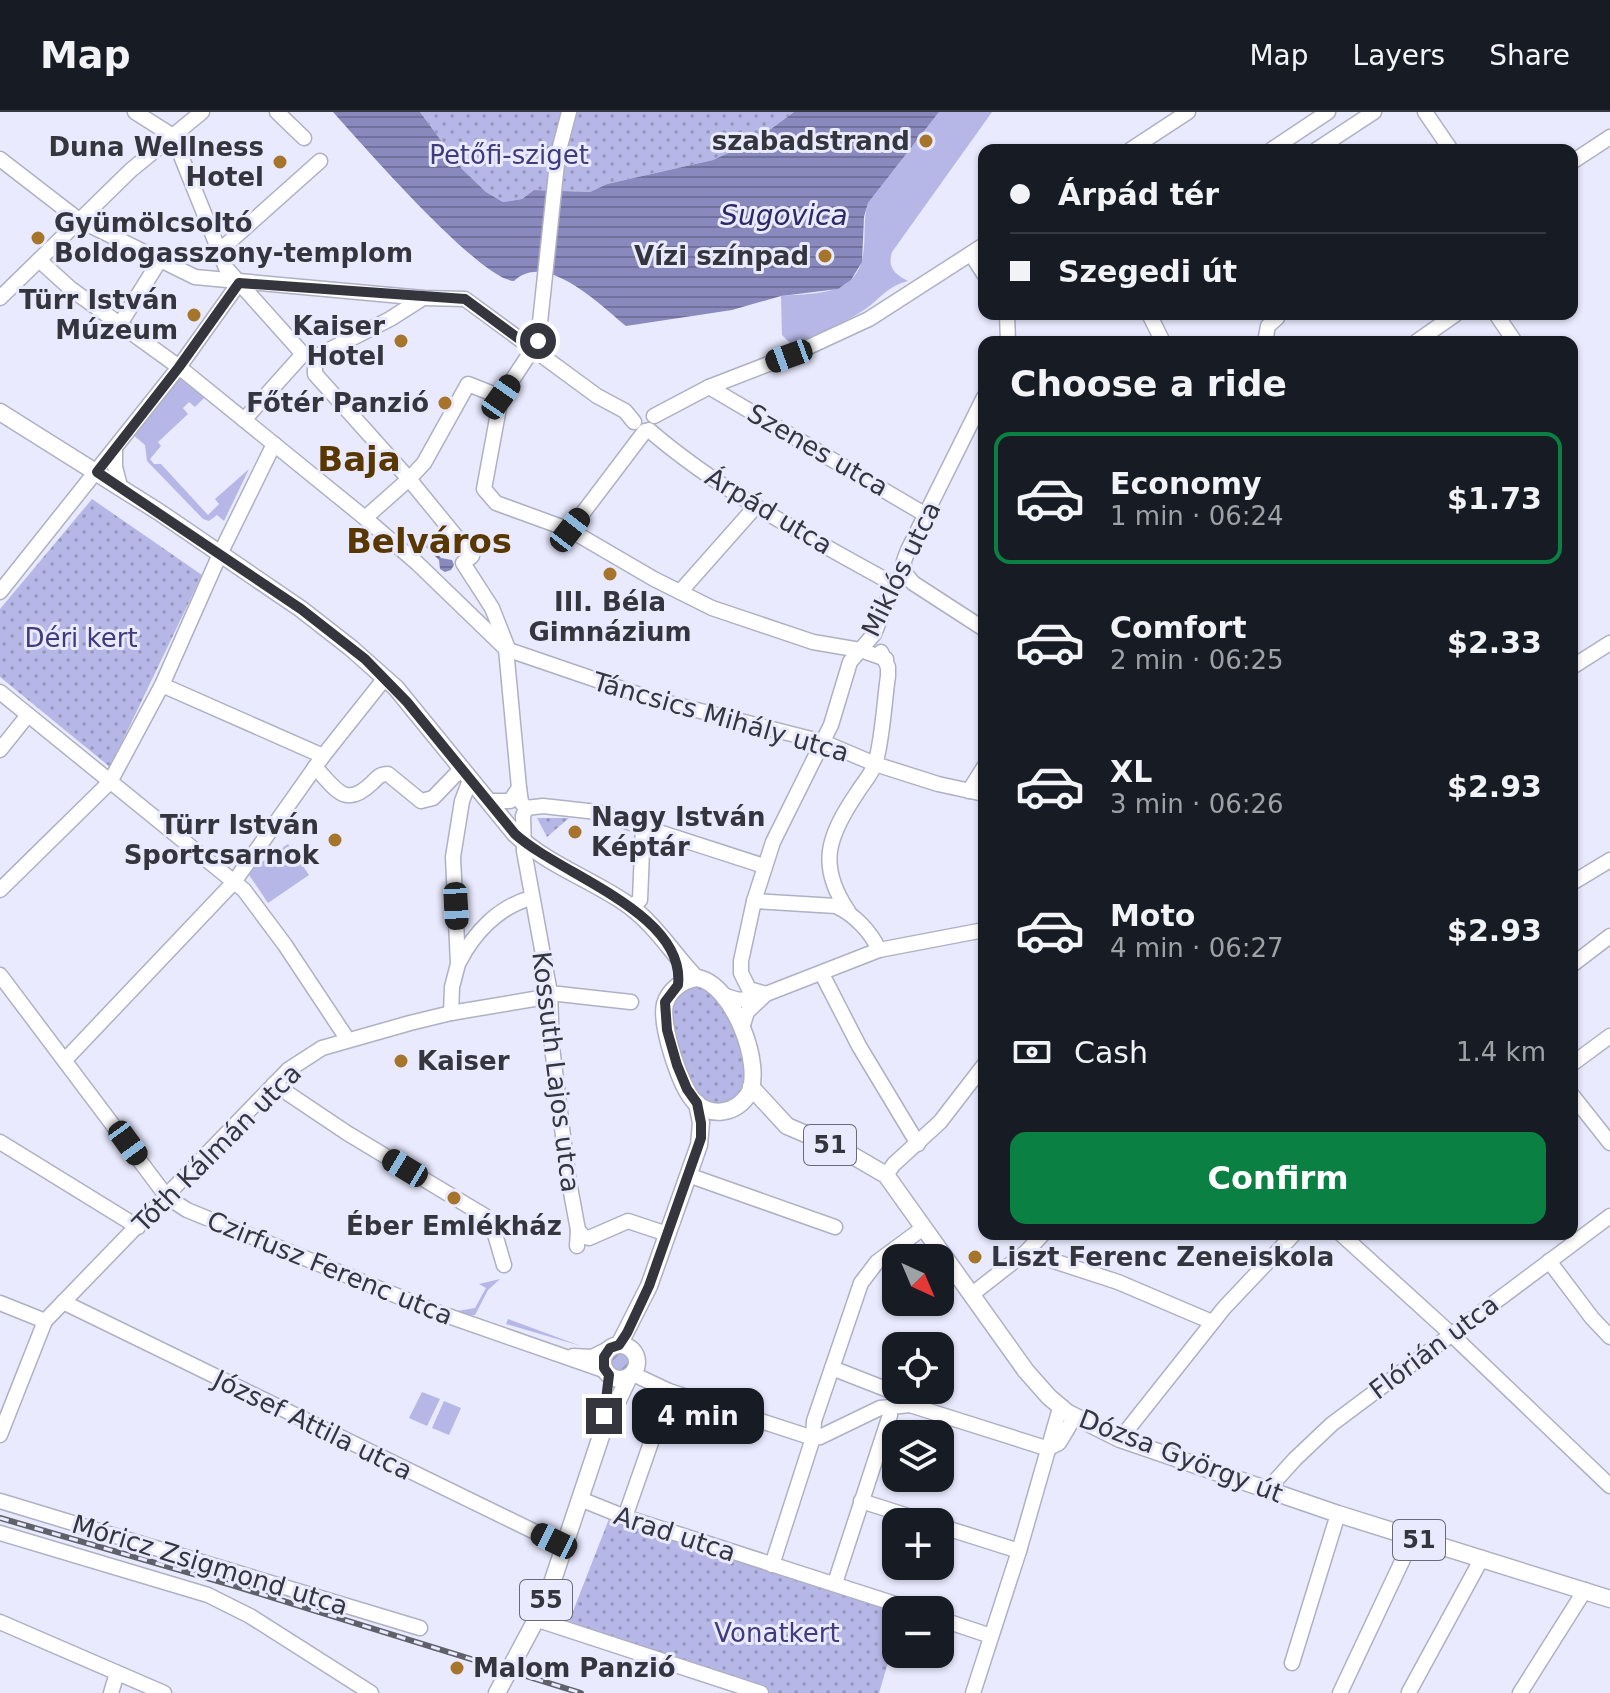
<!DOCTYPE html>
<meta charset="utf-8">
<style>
:root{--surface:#171b24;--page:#20242c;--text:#f1f3f6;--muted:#9ea1a6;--line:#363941;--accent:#0b8043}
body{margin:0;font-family:"DejaVu Sans",sans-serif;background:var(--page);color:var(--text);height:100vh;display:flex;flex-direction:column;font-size:30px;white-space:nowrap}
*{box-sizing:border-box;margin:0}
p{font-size:26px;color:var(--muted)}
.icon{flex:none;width:44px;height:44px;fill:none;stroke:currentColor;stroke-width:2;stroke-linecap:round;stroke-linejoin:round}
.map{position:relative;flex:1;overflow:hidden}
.drawer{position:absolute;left:978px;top:224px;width:600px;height:904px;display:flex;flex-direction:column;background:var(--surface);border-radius:16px;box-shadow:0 2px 6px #0004}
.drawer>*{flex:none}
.hud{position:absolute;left:978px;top:32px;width:600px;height:176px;border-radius:16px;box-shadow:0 2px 6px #0004;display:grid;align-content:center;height:176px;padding:0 32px;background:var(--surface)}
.needle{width:52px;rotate:136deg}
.buttons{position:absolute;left:882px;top:1132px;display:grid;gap:16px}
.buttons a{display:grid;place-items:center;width:72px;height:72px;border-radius:16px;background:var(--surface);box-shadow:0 2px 6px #0004;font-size:40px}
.end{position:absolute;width:36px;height:36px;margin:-18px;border:10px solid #34353d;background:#fff;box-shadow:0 0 0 4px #fff}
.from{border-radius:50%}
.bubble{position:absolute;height:56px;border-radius:16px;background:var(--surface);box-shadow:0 2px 6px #0004;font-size:26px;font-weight:800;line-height:56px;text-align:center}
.car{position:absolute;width:24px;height:48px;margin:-24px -12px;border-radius:10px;box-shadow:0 0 6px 2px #0007;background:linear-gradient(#222 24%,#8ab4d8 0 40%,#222 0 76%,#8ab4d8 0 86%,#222 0)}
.hud b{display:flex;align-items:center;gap:28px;height:76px;font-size:30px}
.hud b+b{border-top:2px solid var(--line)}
.hud i{width:20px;height:20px;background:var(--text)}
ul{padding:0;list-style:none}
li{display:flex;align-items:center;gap:24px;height:132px;margin:0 16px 12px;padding:0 16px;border:4px solid transparent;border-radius:16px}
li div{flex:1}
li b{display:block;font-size:30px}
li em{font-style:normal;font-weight:800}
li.selected{border-color:var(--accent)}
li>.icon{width:72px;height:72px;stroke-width:1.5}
h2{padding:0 32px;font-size:36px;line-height:96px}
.pay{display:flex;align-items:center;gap:20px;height:88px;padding:0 32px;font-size:30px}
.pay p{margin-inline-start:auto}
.button{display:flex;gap:16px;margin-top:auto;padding:16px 32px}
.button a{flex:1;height:92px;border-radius:16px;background:var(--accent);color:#fff;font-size:32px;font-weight:800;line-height:92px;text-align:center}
header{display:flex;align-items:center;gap:48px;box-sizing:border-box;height:112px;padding:0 40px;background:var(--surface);border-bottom:2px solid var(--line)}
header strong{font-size:38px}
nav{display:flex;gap:44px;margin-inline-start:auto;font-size:28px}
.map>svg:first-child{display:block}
.grass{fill:#b6b7e6}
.park{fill:url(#park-dots)}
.garden{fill:url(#garden-furrows)}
.water{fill:url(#water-rules)}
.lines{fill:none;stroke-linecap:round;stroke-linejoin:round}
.minor-casing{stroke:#afb0c3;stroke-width:17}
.major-casing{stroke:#afb0c3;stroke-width:19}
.minor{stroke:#fff;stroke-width:14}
.major{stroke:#fff;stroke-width:16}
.rail-casing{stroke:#5f606a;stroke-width:6}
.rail{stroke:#e9eafe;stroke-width:3;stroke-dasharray:9;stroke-linecap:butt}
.route{stroke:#34353d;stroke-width:10}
.poi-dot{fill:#a6752b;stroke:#e9eafe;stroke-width:3}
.labels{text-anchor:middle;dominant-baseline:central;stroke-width:6;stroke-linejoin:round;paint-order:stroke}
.shield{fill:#e9eafe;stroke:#6a6b77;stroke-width:2}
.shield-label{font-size:24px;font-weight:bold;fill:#34353d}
.poi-label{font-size:26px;font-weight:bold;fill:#34353d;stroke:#e9eafe;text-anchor:end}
.park-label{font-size:26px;fill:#403b7c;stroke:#e9eafe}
.street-label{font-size:26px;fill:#34353d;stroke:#e9eafe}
.water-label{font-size:28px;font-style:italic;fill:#2f2867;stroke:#e9eafe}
.district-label{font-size:34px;font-weight:bold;fill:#583700;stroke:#e9eafe}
</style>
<header>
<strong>Map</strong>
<nav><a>Map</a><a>Layers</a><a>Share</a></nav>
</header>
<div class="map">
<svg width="1610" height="1581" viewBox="0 0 1610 1581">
<defs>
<pattern id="park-dots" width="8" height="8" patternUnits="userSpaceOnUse" patternTransform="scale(2)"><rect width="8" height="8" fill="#b6b7e6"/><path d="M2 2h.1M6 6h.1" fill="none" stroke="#9596bc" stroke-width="1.8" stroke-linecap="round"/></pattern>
<pattern id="garden-furrows" width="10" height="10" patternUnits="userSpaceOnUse" patternTransform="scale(2)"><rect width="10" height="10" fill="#b6b7e6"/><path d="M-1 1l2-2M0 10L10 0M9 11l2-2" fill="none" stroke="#9596bc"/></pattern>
<pattern id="water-rules" width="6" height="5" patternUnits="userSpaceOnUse" patternTransform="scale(2)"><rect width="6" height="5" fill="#8989bd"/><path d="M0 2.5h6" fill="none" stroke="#71719b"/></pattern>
</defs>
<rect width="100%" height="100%" fill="#e9eafe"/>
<!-- grass -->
<g class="grass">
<path d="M939,0H992L892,140C887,156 895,162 908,169C885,175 880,188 861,200C840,213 815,223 792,233L782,223L781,184C811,181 853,185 862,148C867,129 862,110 868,91Z"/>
<path d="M178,261L205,285L195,295L189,290L183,296L188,302L158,330L161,334L150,347L154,352H161L208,403L219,392L215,387L249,357L224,409L217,403L209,409L203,407L147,349L145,333L131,321Z"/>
<path d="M288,732L309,763L268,791L247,760Z"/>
<path d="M500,1167L488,1178L475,1203L462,1204L451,1200L475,1196L486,1176L479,1172Z"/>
<path d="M508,1207L581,1234L506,1212Z"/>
<path d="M422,1280L440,1287L427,1314L409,1306Z"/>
<path d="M444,1289L461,1296L449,1323L432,1316Z"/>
</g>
<!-- park -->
<g class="park">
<path d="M420,0H794L756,28L713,48L607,72L590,80L534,78L522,87L503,90L486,80L462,57Z"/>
<path d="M92,387L202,463L110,655L0,565V497Z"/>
<path d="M537,706H569L547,725Z"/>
<path d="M704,872L731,900L749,966L736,991L709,994L691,976L672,917L671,892L688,874Z"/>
<path d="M609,1407L900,1498H896V1524L879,1581H771L568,1512Z"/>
</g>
<!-- garden -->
<circle class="garden" cx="620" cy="1250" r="12"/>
<!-- water -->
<g class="water">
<path d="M333,0H420L462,57L486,80L503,90L522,87L534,78L590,80L607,72L713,48L756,28L794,0H939L868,91L864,105L862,150L851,168L838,177L781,184L732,198L626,214C600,193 546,138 514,169C480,168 360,30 333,0Z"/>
<path d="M421,425L441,446L452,448L454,453L451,458L445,460L440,457L439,448L419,428Z"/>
</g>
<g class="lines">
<!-- minor casing -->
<g class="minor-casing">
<g id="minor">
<path d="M135,0L173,24L226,156L303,242L315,245L390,207L423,186"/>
<path d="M277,0L304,26"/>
<path d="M569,0L558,42L538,229L501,285L484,377L496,391L570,418L654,467L712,496L813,530L860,538L886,547"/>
<path d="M1425,0L1451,38"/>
<path d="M1130,38L1188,0"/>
<path d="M1271,38L1328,0"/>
<path d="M1316,38L1374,0"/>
<path d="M0,47L79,108L195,165L423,186L465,187L597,284L625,299L634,310"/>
<path d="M1572,50L1610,25"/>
<path d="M218,140L320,49"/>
<path d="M971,142L984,162"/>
<path d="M39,148L71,177L179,255L365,406L417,451L506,537L649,586L823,630L875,652L938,672L984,682"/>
<path d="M0,186L131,58L202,0"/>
<path d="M1007,202L1008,230"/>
<path d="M1149,202L1163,230"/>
<path d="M1496,202L1515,230"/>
<path d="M120,212L160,148"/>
<path d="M1265,230L1268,214L1277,206"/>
<path d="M1416,230L1456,202"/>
<path d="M315,245V262L409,367L472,444L463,451L492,496L507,534"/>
<path d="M709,275L926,403"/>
<path d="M654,304L709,275L789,244L869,207L984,133"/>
<path d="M244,308L303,242"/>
<path d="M649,318C722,381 811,426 895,473"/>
<path d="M115,336V355L120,374"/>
<path d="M365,406L409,367L424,351L468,272L501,285"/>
<path d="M570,418L645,319"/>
<path d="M904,460L913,471L984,517"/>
<path d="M0,480L179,255L239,171"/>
<path d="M680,480L756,394"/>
<path d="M506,537L519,676L521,690L526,696L523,704L524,739L550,881L552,935L568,1064L578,1118L577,1134"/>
<path d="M1572,555L1610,531"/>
<path d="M162,573L323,644"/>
<path d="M0,580L244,778L285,833L348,928"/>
<path d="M0,638L28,603"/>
<path d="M315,655C336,677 345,697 372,671C378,665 380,662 388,662L421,689L433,686L461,657"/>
<path d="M969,679L984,655"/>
<path d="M488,689H510L519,676"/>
<path d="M526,696L543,694L597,700L764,754"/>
<path d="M1572,771L1610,748"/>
<path d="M0,778L110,670L162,573L220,442L274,332"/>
<path d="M754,789L836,794C855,803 871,820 879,838"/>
<path d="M631,795L640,788L643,715"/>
<path d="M848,799C817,753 828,724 857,681C863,671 873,661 876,649C883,622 884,592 888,564V555L881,540"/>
<path d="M459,850C474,821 498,795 531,786"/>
<path d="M1572,853L1610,824"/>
<path d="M822,862L859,934L918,1032"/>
<path d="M0,863L167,1085L187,1098L434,1199L606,1259"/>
<path d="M766,882L749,877L741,861V849L754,789L773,730L831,613L850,550L874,522L892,477L904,460V449L908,438L984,285"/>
<path d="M726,884L739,888L760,885"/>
<path d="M451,901L452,875L458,852L453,745L462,689L470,668"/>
<path d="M742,916L747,900L766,882L879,838L984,818"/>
<path d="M65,948L234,770L323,644L385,566"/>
<path d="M1572,952L1610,924"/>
<path d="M274,972L347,1021L485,1104L492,1112L504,1153"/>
<path d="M1572,983L1610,1031"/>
<path d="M0,1030L138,1115"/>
<path d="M688,1063L835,1115"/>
<path d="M886,1063L894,1052L940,1010L984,953"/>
<path d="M578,1118L584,1125L589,1126L628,1109L667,1122"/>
<path d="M1341,1122L1450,1221L1610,1374"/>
<path d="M1026,1140L1118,1170L1212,1210"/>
<path d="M1549,1149L1592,1206L1610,1225"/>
<path d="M971,1183L1026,1140L1043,1122"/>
<path d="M63,1190L564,1434"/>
<path d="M0,1191L45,1209"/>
<path d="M573,1244L592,1245L610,1236"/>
<path d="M832,1256L896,1281L910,1293"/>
<path d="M633,1262L669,1279L813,1326"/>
<path d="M0,1323L45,1209L288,958L322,936L410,911L451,901L540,886L550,881L631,890"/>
<path d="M813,1326L820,1325L880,1296L910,1293L1049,1337"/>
<path d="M1120,1327L1224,1196L1294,1122"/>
<path d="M1049,1336L1059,1331L1074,1306"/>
<path d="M1267,1378L1295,1347L1332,1312L1610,1104"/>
<path d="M580,1387L625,1405L914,1498"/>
<path d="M0,1389L420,1516"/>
<path d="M861,1389L927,1410"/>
<path d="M625,1405L669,1279"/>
<path d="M940,1414L1019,1439"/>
<path d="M0,1421L208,1483L250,1504L371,1581"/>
<path d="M772,1453L813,1326L814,1309L861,1171L877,1150L923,1116"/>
<path d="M835,1471L890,1303"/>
<path d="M940,1507L991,1524"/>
<path d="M538,1508L761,1581"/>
<path d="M0,1510L164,1581"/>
<path d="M1292,1551L1338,1402"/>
<path d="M1409,1580L1482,1446"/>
<path d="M111,1581L117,1561"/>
<path d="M973,1581L1019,1439L1060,1296"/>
<path d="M1340,1581L1413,1426"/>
<path d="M1520,1581L1585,1478"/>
</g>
</g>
<!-- major casing -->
<g class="major-casing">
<g id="major">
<path d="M0,300L159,400L301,497L351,536L396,576L515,722C547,752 588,766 624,790C654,810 672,841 696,866"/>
<path d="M696,866C732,869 765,956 748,983C736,1001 712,1006 695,990C680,975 660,912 665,892C669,878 683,868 696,866Z"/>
<path d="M751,975L787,1014L843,1038L886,1063L1026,1259L1049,1285L1068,1301L1120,1327L1338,1402L1610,1487"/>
<circle cx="620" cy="1250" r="17"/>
<path d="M619,1233L649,1174L699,1033L701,1011L697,991"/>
<path d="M497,1581L546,1489L601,1324L629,1265"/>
</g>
</g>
<!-- minor -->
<use href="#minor" class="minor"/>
<!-- major -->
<use href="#major" class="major"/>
<!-- rail casing -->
<g class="rail-casing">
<path id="rail" d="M0,1406L235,1474L581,1581"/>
</g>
<!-- rail -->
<use href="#rail" class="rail"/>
</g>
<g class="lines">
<!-- route -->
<path class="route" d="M538,229L534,238L465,187L239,171L179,255L97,360L301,497L365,547L407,590L515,722C560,763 686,801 678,873L665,890L667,918L677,953L687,977L697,991L701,1011V1026L649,1174L627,1221L619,1233L610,1236L604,1245V1256L609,1263L604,1304"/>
</g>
<!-- markers -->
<g class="poi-dot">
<circle cx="926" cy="29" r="8"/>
<circle cx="280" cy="50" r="8"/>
<circle cx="38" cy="126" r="8"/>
<circle cx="825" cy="144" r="8"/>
<circle cx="194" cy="203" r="8"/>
<circle cx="401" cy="229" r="8"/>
<circle cx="445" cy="291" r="8"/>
<circle cx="610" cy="462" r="8"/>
<circle cx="575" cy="720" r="8"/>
<circle cx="335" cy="728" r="8"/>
<circle cx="401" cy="949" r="8"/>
<circle cx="454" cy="1086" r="8"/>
<circle cx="975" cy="1145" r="8"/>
<circle cx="457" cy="1556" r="8"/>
</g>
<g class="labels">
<!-- shield labels -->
<g class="shield">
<rect x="804" y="1013" width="52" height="40" rx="6"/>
<rect x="1393" y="1408" width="52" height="40" rx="6"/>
<rect x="520" y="1468" width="52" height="40" rx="6"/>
</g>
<g class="shield-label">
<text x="830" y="1033">51</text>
<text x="1419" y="1428">51</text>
<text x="546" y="1488">55</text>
</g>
<!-- poi labels -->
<g class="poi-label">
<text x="910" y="29">szabadstrand</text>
<text x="264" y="35">Duna Wellness<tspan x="264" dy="30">Hotel</tspan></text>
<text x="54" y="111" text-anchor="start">Gyümölcsoltó<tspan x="54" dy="30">Boldogasszony-templom</tspan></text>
<text x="809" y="144">Vízi színpad</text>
<text x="178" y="188">Türr István<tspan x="178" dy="30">Múzeum</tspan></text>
<text x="385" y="214">Kaiser<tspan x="385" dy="30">Hotel</tspan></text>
<text x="429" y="291">Főtér Panzió</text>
<text x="610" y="490" text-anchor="middle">III. Béla<tspan x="610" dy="30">Gimnázium</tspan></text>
<text x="591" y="705" text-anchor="start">Nagy István<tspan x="591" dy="30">Képtár</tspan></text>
<text x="319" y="713">Türr István<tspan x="319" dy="30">Sportcsarnok</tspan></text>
<text x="417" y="949" text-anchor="start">Kaiser</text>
<text x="454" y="1114" text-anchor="middle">Éber Emlékház</text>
<text x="991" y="1145" text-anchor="start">Liszt Ferenc Zeneiskola</text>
<text x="473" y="1556" text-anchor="start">Malom Panzió</text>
</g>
<!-- park labels -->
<g class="park-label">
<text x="509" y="43">Petőfi-sziget</text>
<text x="81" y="526">Déri kert</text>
<text x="777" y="1521">Vonatkert</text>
</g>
<!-- street labels -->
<g class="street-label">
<text transform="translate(818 338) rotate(30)">Szenes utca</text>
<text transform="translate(769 399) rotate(31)">Árpád utca</text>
<text transform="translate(901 457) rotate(-64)">Miklós utca</text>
<text transform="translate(721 605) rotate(16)">Táncsics Mihály utca</text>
<text transform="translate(556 960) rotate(83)">Kossuth Lajos utca</text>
<text transform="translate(217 1036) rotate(-45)">Tóth Kálmán utca</text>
<text transform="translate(330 1156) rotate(22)">Czirfusz Ferenc utca</text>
<text transform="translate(1434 1235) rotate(-37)">Flórián utca</text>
<text transform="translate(313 1313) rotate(26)">József Attila utca</text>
<text transform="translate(1181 1344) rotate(21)">Dózsa György út</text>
<text transform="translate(675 1422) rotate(18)">Arad utca</text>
<text transform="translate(210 1453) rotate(17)">Móricz Zsigmond utca</text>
</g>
<!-- water labels -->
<g class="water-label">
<text x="784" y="103">Sugovica</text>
</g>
<!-- district labels -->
<g class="district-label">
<text x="359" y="347">Baja</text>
<text x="429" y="429">Belváros</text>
</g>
</g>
</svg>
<div class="buttons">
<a><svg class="needle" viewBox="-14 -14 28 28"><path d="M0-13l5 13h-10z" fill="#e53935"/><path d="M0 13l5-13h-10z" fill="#9ea1a6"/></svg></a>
<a><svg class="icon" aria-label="locate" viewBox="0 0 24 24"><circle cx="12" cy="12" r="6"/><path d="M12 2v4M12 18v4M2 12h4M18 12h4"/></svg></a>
<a><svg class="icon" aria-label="layers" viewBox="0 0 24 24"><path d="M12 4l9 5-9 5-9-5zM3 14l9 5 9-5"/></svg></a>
<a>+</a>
<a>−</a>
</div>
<i class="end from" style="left:538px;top:229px"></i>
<i class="end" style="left:604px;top:1304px"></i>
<div class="bubble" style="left:632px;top:1276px;width:132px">4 min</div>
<i class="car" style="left:789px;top:244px;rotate:250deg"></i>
<i class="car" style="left:501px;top:285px;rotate:35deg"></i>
<i class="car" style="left:570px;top:418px;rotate:38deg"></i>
<i class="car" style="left:456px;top:794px;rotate:177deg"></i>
<i class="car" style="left:128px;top:1031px;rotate:144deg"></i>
<i class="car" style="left:405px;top:1056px;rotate:301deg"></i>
<i class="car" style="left:554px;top:1429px;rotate:296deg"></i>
<div class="hud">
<b><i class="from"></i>Árpád tér</b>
<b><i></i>Szegedi út</b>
</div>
<section class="drawer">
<h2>Choose a ride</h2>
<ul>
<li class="selected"><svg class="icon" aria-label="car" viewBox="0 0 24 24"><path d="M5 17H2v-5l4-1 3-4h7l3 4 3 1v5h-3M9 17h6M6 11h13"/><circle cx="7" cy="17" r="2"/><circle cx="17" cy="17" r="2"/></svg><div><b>Economy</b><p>1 min · 06:24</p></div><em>$1.73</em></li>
<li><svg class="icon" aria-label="car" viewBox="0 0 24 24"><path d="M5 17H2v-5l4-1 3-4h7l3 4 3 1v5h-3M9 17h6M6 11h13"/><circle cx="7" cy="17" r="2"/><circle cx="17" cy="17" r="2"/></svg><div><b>Comfort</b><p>2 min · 06:25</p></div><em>$2.33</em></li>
<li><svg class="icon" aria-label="car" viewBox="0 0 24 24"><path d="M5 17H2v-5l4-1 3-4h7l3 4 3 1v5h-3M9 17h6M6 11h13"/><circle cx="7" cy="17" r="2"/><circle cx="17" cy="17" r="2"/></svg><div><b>XL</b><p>3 min · 06:26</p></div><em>$2.93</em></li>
<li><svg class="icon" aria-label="car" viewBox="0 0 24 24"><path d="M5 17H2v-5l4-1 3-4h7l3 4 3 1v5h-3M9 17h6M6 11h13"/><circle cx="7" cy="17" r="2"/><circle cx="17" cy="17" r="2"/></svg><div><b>Moto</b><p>4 min · 06:27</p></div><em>$2.93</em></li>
</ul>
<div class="pay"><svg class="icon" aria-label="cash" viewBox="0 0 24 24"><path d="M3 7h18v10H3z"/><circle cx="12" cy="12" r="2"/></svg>Cash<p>1.4 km</p></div>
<div class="button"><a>Confirm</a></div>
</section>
</div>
